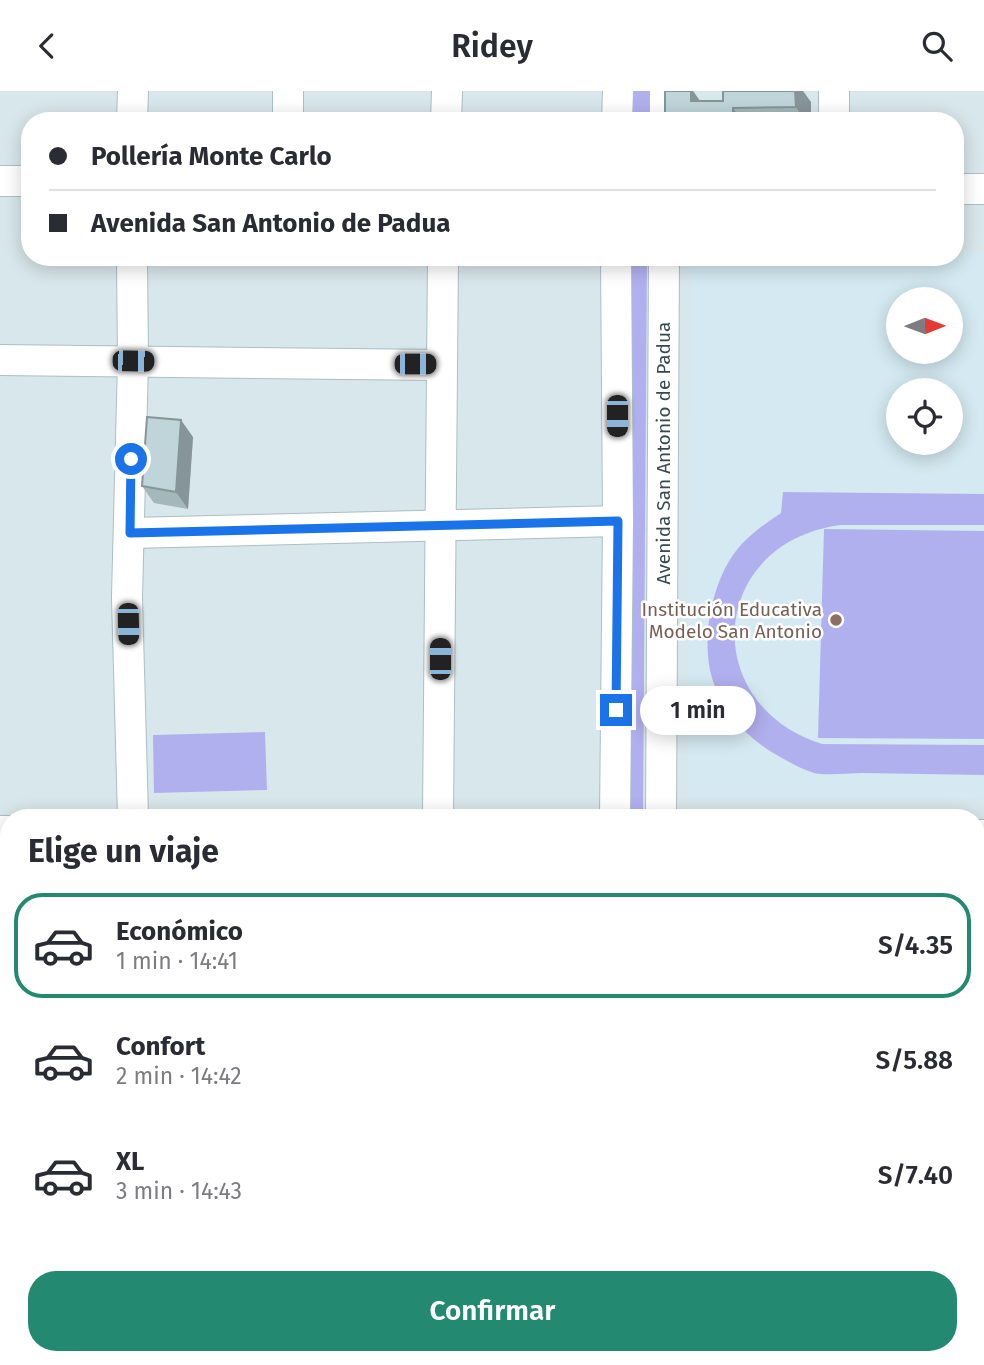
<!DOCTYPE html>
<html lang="es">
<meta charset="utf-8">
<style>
:root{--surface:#fff;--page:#f2f2f3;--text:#2b2b33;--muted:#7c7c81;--line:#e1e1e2;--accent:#238a71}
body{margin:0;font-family:"Fira Sans",sans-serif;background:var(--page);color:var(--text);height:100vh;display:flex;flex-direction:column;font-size:26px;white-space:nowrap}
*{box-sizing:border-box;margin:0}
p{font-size:23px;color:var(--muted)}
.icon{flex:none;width:38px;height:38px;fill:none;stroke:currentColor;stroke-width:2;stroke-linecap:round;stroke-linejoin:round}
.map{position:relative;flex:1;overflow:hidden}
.details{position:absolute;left:0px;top:718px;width:985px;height:556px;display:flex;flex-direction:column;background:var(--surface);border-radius:28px 28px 0 0;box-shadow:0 4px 18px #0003}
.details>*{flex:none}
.hud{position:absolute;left:21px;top:21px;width:943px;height:154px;border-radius:28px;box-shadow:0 4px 18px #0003;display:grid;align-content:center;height:154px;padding:0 28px;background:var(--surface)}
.needle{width:46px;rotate:89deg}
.tools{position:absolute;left:886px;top:196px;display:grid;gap:14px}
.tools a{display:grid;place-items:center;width:77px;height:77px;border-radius:50%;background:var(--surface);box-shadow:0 4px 18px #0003;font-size:35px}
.end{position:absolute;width:32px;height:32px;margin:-16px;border:9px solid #1a73e8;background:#fff;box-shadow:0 0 0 4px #fff}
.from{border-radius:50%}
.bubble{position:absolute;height:49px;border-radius:24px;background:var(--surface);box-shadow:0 4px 18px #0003;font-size:23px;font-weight:600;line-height:49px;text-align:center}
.car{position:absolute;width:21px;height:42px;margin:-21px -10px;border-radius:9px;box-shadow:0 0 5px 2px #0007;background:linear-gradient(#222 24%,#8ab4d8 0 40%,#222 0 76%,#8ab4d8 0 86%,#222 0)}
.hud b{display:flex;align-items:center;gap:24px;height:66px;font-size:26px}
.hud b+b{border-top:2px solid var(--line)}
.hud i{width:18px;height:18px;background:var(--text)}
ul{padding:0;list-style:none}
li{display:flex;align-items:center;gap:21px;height:105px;margin:0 14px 10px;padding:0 14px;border:4px solid transparent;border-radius:28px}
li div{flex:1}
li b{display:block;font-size:26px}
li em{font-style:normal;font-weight:600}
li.active{border-color:var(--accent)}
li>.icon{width:63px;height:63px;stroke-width:1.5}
h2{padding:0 28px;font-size:32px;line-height:84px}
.button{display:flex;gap:14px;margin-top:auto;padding:14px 28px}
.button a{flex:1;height:80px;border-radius:28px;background:var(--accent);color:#fff;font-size:28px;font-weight:600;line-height:80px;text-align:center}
header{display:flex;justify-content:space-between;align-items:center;height:91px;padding:0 28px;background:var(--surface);font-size:32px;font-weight:600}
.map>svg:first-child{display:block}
.residential{fill:#d8e7eb;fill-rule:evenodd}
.education{fill:#d4e9f1;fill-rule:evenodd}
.grass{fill:#b1b0ee}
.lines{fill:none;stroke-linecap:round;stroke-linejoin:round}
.minor-casing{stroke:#acbfc4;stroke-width:32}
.major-casing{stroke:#5fcbf0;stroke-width:41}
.minor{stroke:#fff;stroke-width:30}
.major{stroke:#9ce4ff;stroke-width:38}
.wall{fill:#a4b7bb}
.shaded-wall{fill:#869599}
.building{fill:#bfd5da;stroke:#869599;stroke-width:2}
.route{stroke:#1a73e8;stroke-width:9}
.education-dot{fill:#8d6e63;stroke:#fff;stroke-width:2.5}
.labels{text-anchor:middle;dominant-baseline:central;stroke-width:5;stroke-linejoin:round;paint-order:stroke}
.street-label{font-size:19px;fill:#37494c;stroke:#fff}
.education-label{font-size:19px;fill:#785e54;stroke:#fff;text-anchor:end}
</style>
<header><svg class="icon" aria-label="back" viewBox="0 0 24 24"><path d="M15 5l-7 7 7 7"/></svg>Ridey<svg class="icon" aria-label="search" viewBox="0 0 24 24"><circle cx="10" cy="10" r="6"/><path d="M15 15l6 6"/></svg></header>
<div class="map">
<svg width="984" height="1274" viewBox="0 0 984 1274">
<rect width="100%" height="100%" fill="#ebf4f7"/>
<!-- residential -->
<path class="residential" d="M0,0H984V1274H0ZM30,30H956V166H30ZM898,208H950V261H898ZM898,299H950V352H898ZM9,726H976V1265H9Z"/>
<!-- education -->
<path class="education" d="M956,162H984V707H687L690,166H956ZM898,208H950V261H898ZM898,299H950V352H898Z"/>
<!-- grass -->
<g class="grass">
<rect x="632" y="0" width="17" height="30"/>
<path d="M631,166H647L643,726H626Z"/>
<path d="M783,401L984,403V434H840C709,452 697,613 822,653L984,654V684C943,683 902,683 862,682C847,682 828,685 814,682C801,678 787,670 775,663C747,647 722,619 712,587C701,550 711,496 733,464C745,447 763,434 781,422Z"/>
<path d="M824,438L984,440V648L818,647Z"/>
<path d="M265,641L267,699L154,702L153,644Z"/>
</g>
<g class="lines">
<!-- minor casing -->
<g class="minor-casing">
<g id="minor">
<path d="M834,0V30"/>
<path d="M132,30L133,0"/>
<path d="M288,30V0"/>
<path d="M446,30L447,0"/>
<path d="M617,30L618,0"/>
<path d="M665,30V0"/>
<path d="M0,90H30"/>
<path d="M956,98H984"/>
<path d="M132,166L133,270L127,506L133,726"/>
<path d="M0,269L441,274"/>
<path d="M130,442L618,430"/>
<path d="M438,726L443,166"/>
<path d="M615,726L618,430L616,166"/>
<path d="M661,726L664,166"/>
<path d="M0,740H9"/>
<path d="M976,744H984"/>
<path d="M0,899H9"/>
<path d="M432,1265V1274"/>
<path d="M613,1265V1274"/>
<path d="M831,1265V1274"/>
<path d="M656,1274V1265"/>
</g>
</g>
<!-- major casing -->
<g class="major-casing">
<g id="major">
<path d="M0,1065H9"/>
<path d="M976,1081H984"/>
<path d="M0,1111H9"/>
<path d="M976,1121H984"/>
</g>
</g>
<!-- minor -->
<use href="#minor" class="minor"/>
<!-- major -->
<use href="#major" class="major"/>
</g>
<!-- wall -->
<g class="wall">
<path d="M693,0L700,10L811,11V30H665Z"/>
<path d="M193,346L188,418L154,412L142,395Z"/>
<path d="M976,853L984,854V995H976Z"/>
</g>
<!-- shaded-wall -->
<g class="shaded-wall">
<path d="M691,0H693L707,20L691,10Z"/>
<path d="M795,0H803L811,11V30H805L796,16Z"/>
<path d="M733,17L742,30H733Z"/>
<path d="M181,329L193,346L188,418L176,401Z"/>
</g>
<!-- building -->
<g class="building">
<path d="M665,0H691V10H723V0H795L796,16L733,17V30H665Z"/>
<path d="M147,326L181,329L176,401L142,395Z"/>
<path d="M976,853L984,854V974L976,973Z"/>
</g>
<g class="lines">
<!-- route -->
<path class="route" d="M131,368L130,442L618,430L616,619"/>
</g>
<!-- markers -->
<circle class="education-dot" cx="836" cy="529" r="7"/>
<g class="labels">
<!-- street labels -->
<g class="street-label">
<text transform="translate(663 362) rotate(-90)">Avenida San Antonio de Padua</text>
</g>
<!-- education labels -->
<g class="education-label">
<text x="822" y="518">Institución Educativa<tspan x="822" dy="22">Modelo San Antonio</tspan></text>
</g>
</g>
</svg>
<div class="tools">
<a><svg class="needle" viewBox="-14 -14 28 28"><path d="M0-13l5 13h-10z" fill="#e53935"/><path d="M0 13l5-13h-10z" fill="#7c7c81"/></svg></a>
<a><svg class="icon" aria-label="locate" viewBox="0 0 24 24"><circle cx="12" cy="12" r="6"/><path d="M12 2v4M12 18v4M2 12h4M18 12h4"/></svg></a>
</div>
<i class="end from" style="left:131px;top:368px"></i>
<i class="end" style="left:616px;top:619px"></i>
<div class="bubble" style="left:640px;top:595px;width:116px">1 min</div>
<i class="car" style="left:133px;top:270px;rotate:91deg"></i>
<i class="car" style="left:415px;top:273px;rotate:90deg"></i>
<i class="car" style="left:617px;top:325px;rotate:180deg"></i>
<i class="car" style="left:128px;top:533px;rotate:179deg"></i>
<i class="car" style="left:440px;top:568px;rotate:0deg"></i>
<div class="hud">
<b><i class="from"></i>Pollería Monte Carlo</b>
<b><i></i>Avenida San Antonio de Padua</b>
</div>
<section class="details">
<h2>Elige un viaje</h2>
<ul>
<li class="active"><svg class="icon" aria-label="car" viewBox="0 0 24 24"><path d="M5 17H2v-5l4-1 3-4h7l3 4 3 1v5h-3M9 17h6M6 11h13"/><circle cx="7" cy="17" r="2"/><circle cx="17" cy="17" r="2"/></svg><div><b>Económico</b><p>1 min · 14:41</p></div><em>S/4.35</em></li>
<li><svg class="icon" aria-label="car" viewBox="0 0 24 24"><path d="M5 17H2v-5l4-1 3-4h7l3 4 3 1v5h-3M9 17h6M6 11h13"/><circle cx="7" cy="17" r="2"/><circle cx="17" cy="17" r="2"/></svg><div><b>Confort</b><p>2 min · 14:42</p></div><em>S/5.88</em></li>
<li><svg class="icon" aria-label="car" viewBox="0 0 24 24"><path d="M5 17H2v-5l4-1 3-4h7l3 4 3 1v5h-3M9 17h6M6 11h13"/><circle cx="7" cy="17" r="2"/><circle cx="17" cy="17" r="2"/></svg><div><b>XL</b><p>3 min · 14:43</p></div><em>S/7.40</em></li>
</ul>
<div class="button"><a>Confirmar</a></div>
</section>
</div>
